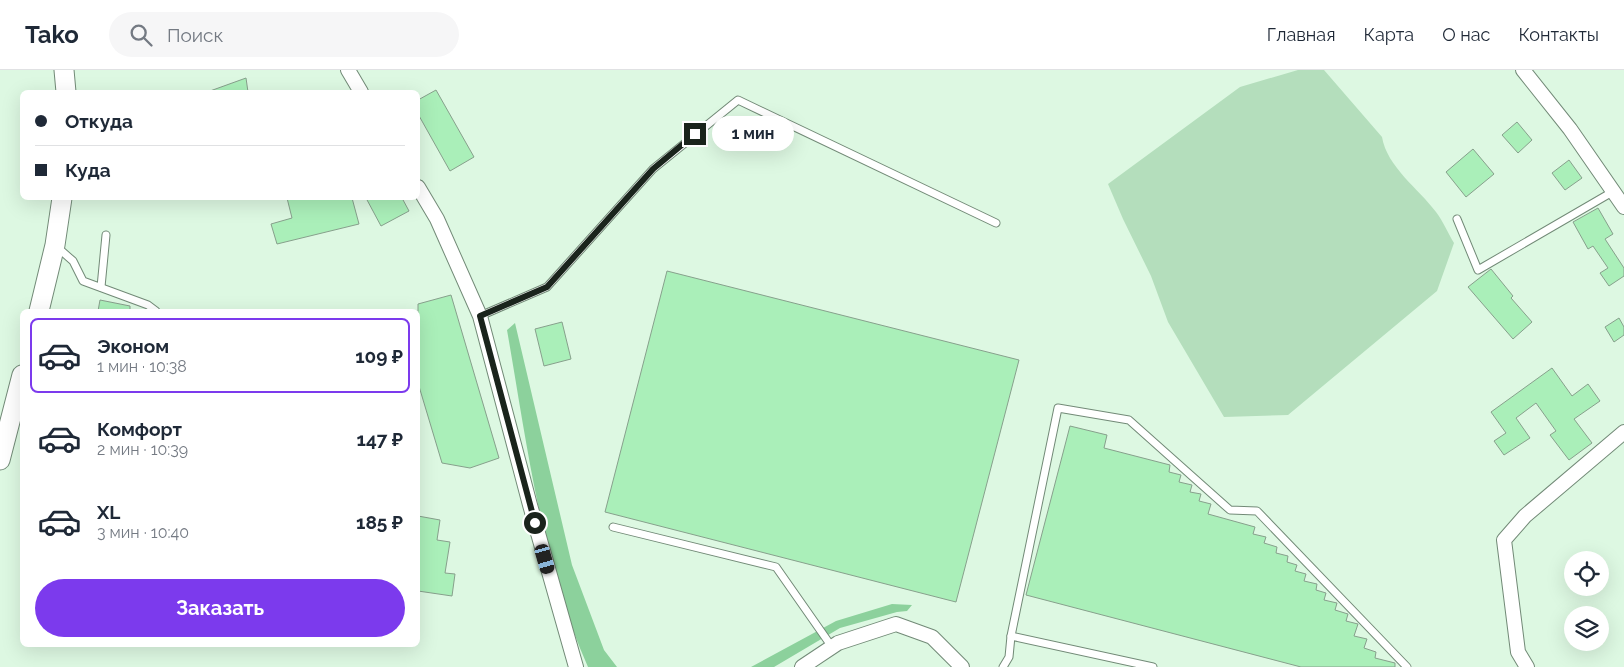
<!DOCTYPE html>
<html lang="ru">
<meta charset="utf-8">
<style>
:root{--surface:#fff;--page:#f6f6f7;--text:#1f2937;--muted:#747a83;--line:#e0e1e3;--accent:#7c3aed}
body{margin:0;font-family:Raleway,sans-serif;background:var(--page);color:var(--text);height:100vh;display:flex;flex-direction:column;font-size:19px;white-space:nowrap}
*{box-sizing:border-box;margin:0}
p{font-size:16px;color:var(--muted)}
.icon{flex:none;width:28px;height:28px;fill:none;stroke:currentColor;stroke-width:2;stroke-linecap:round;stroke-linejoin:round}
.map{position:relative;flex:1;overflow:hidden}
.sheet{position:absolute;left:20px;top:239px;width:400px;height:338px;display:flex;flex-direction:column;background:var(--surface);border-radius:8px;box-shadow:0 5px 20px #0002}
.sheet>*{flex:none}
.guide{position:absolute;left:20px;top:20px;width:400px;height:110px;border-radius:8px;box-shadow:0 5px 20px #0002;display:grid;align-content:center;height:110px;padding:0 15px;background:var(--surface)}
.tools{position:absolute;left:1564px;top:481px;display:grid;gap:10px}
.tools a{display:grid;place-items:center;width:45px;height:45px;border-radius:50%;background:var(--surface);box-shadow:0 5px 20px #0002;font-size:25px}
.end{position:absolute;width:22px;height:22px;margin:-11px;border:6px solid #1a241c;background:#fff;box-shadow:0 0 0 2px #fff}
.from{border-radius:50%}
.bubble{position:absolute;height:35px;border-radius:18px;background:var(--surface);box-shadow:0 5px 20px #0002;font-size:16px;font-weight:700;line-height:35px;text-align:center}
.car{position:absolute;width:15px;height:30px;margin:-15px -8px;border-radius:6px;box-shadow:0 0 4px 1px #0007;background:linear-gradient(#222 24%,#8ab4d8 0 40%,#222 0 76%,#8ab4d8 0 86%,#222 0)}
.guide b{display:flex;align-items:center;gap:18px;height:48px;font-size:19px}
.guide b+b{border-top:1px solid var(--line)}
.guide i{width:12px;height:12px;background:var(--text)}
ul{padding:9px 0 0;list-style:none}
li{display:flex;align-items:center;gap:15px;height:75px;margin:0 10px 8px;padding:0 5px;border:2px solid transparent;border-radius:8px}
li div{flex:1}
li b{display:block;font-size:19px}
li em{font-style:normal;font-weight:700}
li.on{border-color:var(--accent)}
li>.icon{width:45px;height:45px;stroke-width:1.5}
.action{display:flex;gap:10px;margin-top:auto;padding:10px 15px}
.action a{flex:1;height:58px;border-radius:30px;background:var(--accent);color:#fff;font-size:20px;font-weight:700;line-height:58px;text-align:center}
header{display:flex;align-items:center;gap:30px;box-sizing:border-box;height:70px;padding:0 25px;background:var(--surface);border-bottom:1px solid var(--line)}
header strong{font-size:24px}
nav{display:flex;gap:28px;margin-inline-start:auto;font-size:18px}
.search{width:350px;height:45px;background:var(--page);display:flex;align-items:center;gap:12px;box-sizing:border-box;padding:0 18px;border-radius:28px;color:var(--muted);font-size:19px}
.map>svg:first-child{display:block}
.green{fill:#b4debc}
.water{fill:#8cd19c}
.building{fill:#aaefb9;stroke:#87a08c}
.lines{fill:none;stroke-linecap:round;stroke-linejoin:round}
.lane-casing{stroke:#728a77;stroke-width:9}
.street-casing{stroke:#728a77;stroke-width:16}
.secondary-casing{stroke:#728a77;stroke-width:21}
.lane{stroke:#fff;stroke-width:7}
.street{stroke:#fff;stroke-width:14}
.secondary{stroke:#fff;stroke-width:19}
.route{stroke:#1a241c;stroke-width:6}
</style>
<header>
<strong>Tako</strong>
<div class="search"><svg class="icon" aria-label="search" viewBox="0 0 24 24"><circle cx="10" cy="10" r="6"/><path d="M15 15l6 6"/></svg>Поиск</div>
<nav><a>Главная</a><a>Карта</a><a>О нас</a><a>Контакты</a></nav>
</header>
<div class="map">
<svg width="1624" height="597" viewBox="0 0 1624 597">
<rect width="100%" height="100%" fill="#ddf8e2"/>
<!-- green -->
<path class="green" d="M1298,0H1324L1382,67C1387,97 1419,119 1436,142C1443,151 1448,163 1454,173L1437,221L1288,345L1224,347L1168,252L1151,206L1123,149L1108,114L1240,17Z"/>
<!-- water -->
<g class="water">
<path d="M515,253L572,495L604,580L617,597H588C541,491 527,374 507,260Z"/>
<path d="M892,534L912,535L907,541L897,542L840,558L774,597H751L836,551Z"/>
</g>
<!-- building -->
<g class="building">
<path d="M246,8L248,22H210V21Z"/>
<path d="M436,20L474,87L450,101L418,44V30Z"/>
<path d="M1517,52L1532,70L1518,83L1502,65Z"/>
<path d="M1473,79L1494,104L1466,127L1446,102Z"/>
<path d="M1569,90L1582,108L1565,120L1552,103Z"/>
<path d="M287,128H352L359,154L277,174L271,154L292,148Z"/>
<path d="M366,128H402L409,141L381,156Z"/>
<path d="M1598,138L1613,164L1605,169L1624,198V206L1609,216L1600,203L1608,198L1593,176L1588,179L1573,152Z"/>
<path d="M1491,199L1513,226L1511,228L1532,252L1513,269L1468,217Z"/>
<path d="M667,201L1019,290L956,532L605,442Z"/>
<path d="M451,225L499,388L470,398L442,393L418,313V234Z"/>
<path d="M100,230L130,236V241H98Z"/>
<path d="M1619,248L1624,257V265L1614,272L1605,257Z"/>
<path d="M562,252L571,289L544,296L535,259Z"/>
<path d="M1552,298L1572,326L1588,314L1600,331L1574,349L1592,373L1569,390L1550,365L1556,361L1536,333L1516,348L1530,368L1504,385L1494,371L1506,363L1491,342Z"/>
<path d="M1070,356L1107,365L1104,378L1170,395L1169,402L1181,405L1179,412L1192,415L1190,422L1201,424L1199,431L1211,434L1208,444L1255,457L1253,464L1266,467L1264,473L1277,477L1276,483L1288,486L1287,492L1297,495L1295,501L1306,504L1304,511L1317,514L1316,520L1326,523L1324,530L1337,533L1335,540L1348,544L1346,551L1358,554L1354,566L1367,569L1364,578L1376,582L1375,588L1395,593V597H1301L1026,525Z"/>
<path d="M418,446L440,450L437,470L450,472L445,503L455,504L452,526L418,521Z"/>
</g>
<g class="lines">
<!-- lane casing -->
<g class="lane-casing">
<g id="lane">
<path d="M1457,149L1478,200L1614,121"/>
<path d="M57,177L73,191L83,211L148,235L156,241"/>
<path d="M101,217L106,165"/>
<path d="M480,246L547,217L653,99L738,30L996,153"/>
<path d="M613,457L776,497L832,577"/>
<path d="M1011,566L1153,597"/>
<path d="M1003,597L1009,587L1011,566L1058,338L1129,350L1230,440L1257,441L1407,597"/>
</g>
</g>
<!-- street casing -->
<g class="street-casing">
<g id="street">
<path d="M348,0L361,22"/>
<path d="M1523,0L1570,59L1624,137"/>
<path d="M418,117L437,149L480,246L530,435L576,597"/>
<path d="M802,597L838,573L896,554L932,567L962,597"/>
<path d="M1527,597L1518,582L1504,470L1525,446L1624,362"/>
</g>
</g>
<!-- secondary casing -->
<g class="secondary-casing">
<g id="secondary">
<path d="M64,0L66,22"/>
<path d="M39,241L55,175L62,128"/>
<path d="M0,390L22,305"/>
</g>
</g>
<!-- lane -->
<use href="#lane" class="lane"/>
<!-- street -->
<use href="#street" class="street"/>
<!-- secondary -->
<use href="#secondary" class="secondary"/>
</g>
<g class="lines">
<!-- route -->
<path class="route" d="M535,453L480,246L547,217L653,99L695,64"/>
</g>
</svg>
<div class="tools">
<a><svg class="icon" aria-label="locate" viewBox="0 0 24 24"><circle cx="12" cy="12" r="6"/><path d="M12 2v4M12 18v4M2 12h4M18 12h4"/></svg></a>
<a><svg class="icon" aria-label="layers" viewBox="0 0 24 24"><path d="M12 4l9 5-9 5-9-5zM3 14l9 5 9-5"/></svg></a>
</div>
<i class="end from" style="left:535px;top:453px"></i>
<i class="end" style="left:695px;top:64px"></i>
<div class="bubble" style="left:712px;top:46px;width:82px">1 мин</div>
<i class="car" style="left:545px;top:489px;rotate:164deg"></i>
<div class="guide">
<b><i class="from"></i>Откуда</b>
<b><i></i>Куда</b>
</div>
<section class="sheet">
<ul>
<li class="on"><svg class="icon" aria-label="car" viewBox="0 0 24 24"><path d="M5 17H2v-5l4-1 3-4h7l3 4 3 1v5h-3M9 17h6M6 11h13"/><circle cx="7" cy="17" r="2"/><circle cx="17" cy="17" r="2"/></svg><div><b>Эконом</b><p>1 мин · 10:38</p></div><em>109 ₽</em></li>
<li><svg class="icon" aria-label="car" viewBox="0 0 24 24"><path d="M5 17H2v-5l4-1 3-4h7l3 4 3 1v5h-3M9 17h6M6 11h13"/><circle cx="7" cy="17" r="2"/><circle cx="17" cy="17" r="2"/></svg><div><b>Комфорт</b><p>2 мин · 10:39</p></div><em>147 ₽</em></li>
<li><svg class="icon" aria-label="car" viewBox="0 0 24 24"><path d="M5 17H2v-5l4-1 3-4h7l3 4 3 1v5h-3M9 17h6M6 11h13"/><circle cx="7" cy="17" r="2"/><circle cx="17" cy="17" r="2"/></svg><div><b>XL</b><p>3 мин · 10:40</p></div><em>185 ₽</em></li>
</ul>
<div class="action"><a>Заказать</a></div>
</section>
</div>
